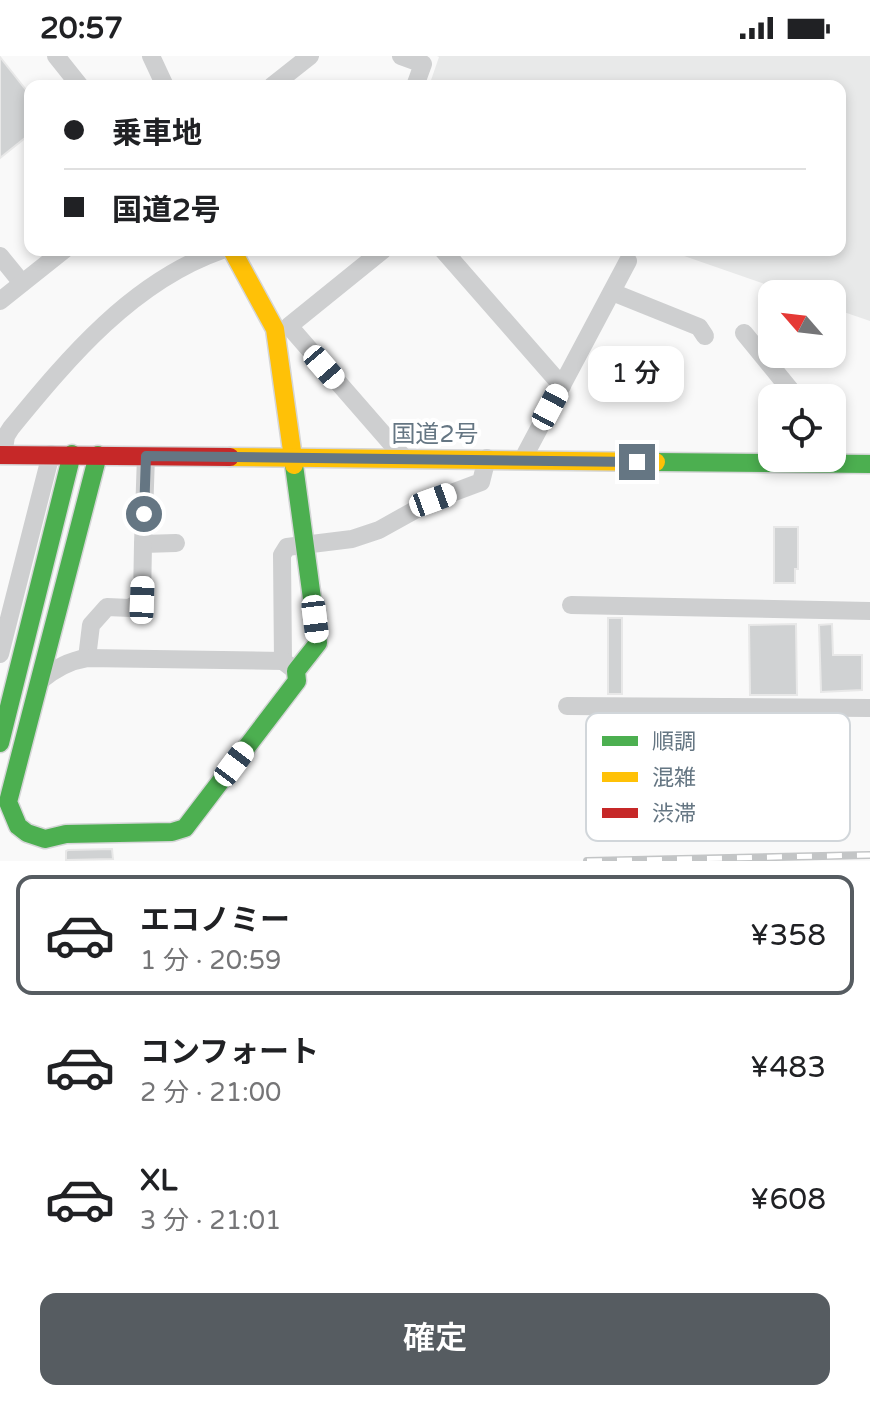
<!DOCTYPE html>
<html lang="ja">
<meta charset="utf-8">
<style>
:root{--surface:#fff;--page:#f2f2f2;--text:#202124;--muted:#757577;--line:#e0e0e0;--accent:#565c61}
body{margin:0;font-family:"Varela Round","Noto Sans JP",sans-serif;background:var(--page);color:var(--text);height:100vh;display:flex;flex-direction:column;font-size:30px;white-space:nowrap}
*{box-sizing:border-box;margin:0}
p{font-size:26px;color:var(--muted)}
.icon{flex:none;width:44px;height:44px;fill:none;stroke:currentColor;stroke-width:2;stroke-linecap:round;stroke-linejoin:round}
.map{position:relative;height:805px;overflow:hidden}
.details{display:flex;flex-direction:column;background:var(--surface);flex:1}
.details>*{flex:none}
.banner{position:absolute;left:24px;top:24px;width:822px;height:176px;border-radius:16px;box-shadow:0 4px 12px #0003;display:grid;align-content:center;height:176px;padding:0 40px;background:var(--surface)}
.needle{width:52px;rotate:298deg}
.fabs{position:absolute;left:758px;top:224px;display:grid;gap:16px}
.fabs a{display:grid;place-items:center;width:88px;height:88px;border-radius:16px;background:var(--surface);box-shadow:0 4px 12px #0003;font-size:40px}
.end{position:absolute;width:36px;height:36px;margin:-18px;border:10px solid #657683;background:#fff;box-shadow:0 0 0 4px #fff}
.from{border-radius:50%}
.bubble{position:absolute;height:56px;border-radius:16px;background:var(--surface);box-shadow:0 4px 12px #0003;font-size:26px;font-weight:600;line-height:56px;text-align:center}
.car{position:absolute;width:24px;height:48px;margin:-24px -12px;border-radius:10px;box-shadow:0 0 6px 2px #0007;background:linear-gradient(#fff 24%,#345 0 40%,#fff 0 76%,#345 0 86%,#fff 0)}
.banner b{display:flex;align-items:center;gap:28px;height:76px;font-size:30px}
.banner b+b{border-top:2px solid var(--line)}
.banner i{width:20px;height:20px;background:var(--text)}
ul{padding:14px 0 0;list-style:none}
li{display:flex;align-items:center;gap:24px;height:120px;margin:0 16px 12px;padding:0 24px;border:4px solid transparent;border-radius:16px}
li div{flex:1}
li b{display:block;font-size:30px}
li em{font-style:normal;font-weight:600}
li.current{border-color:var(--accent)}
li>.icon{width:72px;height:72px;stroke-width:1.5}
.primary-button{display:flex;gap:16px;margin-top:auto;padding:16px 40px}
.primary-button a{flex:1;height:92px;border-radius:16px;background:var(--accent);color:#fff;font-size:32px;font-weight:600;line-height:92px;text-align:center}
.status{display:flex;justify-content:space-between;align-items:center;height:56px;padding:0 40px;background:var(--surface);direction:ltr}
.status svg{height:22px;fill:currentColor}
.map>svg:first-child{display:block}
.built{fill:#e8e9e9}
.building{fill:#d0d2d3;stroke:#e8e8e8;stroke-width:2}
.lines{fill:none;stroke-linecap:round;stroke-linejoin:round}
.fast-casing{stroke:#d5d6d7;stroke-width:21}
.slow-casing{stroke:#d5d6d7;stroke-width:21}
.jam-casing{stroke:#d5d6d7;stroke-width:21}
.street{stroke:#cecfd0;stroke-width:18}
.fast{stroke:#4caf50;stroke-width:18}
.slow{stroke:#ffc107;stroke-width:18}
.jam{stroke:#c62828;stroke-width:18}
.rail-casing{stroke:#c3c5c6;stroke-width:8}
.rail{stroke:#fff;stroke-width:5;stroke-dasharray:15;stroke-linecap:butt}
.route{stroke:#657683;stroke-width:10}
.labels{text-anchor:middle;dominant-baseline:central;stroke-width:8;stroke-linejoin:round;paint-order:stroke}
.street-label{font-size:24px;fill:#657683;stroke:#fff}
.key{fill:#fff;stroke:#d1d6da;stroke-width:2}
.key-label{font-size:22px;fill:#657683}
</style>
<div class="status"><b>20:57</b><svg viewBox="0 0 49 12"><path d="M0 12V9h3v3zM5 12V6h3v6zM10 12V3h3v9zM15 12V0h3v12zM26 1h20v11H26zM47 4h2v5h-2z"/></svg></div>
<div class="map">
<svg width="870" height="805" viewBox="0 0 870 805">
<rect width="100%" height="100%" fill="#f9f9f9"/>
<!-- built -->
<path class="built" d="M437,0H870V265L832,252V238H793L667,194H840V30H429L439,1Z"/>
<!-- building -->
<g class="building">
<path d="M0,1L30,39V78L0,102Z"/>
<path d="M774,471H798V513H795V527H774Z"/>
<rect x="608" y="562" width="14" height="76"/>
<path d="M796,568L797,639H750L749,569Z"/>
<path d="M832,568L833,599H862V634L821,636L819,569Z"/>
<path d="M112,793L113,803L66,804V795L68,794Z"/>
</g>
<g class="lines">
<!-- fast casing -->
<g class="fast-casing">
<g id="fast">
<path d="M98,399L8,746L18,770L27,777L45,783L66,778L172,776L185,772L297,625L296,615L318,587L294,409"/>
<path d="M656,406L870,408"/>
<path d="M0,687L72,398"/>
</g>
</g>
<!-- slow casing -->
<g class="slow-casing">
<g id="slow">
<path d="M232,194L275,273L294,409"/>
<path d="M230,401L656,406"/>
</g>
</g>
<!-- jam casing -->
<g class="jam-casing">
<path id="jam" d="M0,399L230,401"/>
</g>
<!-- street -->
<g class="street">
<path d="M56,0L80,30"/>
<path d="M151,0L165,30"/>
<path d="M401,0L423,8L415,30"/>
<path d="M272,30L310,0"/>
<path d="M383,194L289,270L404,402"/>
<path d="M443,194L562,330"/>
<path d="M0,200L22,227"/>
<path d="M612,236L699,271L705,280"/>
<path d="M0,245L64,194"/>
<path d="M744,277L797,342"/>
<path d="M832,386L835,391V407"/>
<path d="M3,399L6,380L11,372C69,301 133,225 222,194"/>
<path d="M146,400L143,488L176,487"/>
<path d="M526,404V397L628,205"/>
<path d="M571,549L870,555"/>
<path d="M0,598L51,398"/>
<path d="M87,602L91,569L107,551L130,552L142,544L143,488"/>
<path d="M296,615L283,605L282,499L287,491L352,483L379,474L433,444L481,426L487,402"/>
<path d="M40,625C54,613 68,605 87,602L283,605"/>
<path d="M567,650L870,652"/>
</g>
<!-- fast -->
<use href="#fast" class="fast"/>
<!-- slow -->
<use href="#slow" class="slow"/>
<!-- jam -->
<use href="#jam" class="jam"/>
<!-- rail casing -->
<g class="rail-casing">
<path id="rail" d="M587,805L870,799"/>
</g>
<!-- rail -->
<use href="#rail" class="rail"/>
</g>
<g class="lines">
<!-- route -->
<path class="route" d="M144,458L146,400L637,406"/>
</g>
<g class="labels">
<!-- street labels -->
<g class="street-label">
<text x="435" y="378">国道2号</text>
</g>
</g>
<!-- legend -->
<rect x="586" y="657" width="264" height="128" rx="12" class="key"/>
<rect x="602" y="680" width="36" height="10" fill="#4caf50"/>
<rect x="602" y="716" width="36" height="10" fill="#ffc107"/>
<rect x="602" y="752" width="36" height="10" fill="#c62828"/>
<g class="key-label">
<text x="652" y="693">順調</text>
<text x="652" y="729">混雑</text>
<text x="652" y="765">渋滞</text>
</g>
</svg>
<div class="fabs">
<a><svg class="needle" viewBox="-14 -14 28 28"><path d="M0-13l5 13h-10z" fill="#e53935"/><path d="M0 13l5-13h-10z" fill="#757577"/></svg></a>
<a><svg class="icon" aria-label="locate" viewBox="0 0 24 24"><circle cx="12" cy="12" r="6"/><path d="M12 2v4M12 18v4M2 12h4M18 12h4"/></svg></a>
</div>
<i class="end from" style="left:144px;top:458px"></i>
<i class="end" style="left:637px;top:406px"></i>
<div class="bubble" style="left:588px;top:290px;width:96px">1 分</div>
<i class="car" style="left:324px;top:311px;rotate:139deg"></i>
<i class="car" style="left:550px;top:351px;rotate:28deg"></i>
<i class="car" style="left:433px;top:444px;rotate:70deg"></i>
<i class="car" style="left:142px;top:544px;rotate:2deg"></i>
<i class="car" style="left:315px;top:563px;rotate:173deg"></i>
<i class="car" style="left:234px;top:708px;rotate:37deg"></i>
<div class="banner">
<b><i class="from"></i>乗車地</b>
<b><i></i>国道2号</b>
</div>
</div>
<section class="details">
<ul>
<li class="current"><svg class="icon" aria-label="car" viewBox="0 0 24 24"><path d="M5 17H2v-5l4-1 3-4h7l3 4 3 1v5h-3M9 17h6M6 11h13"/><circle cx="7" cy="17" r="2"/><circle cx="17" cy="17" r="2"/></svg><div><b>エコノミー</b><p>1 分 · 20:59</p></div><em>¥358</em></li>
<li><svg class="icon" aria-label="car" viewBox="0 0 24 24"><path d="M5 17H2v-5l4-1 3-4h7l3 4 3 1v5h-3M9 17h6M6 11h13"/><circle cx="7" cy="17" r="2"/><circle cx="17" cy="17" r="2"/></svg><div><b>コンフォート</b><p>2 分 · 21:00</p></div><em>¥483</em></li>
<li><svg class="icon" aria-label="car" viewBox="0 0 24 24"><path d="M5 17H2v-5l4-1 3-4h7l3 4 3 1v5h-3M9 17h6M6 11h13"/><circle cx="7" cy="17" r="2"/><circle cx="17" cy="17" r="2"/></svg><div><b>XL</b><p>3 分 · 21:01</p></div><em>¥608</em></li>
</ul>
<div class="primary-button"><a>確定</a></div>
</section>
